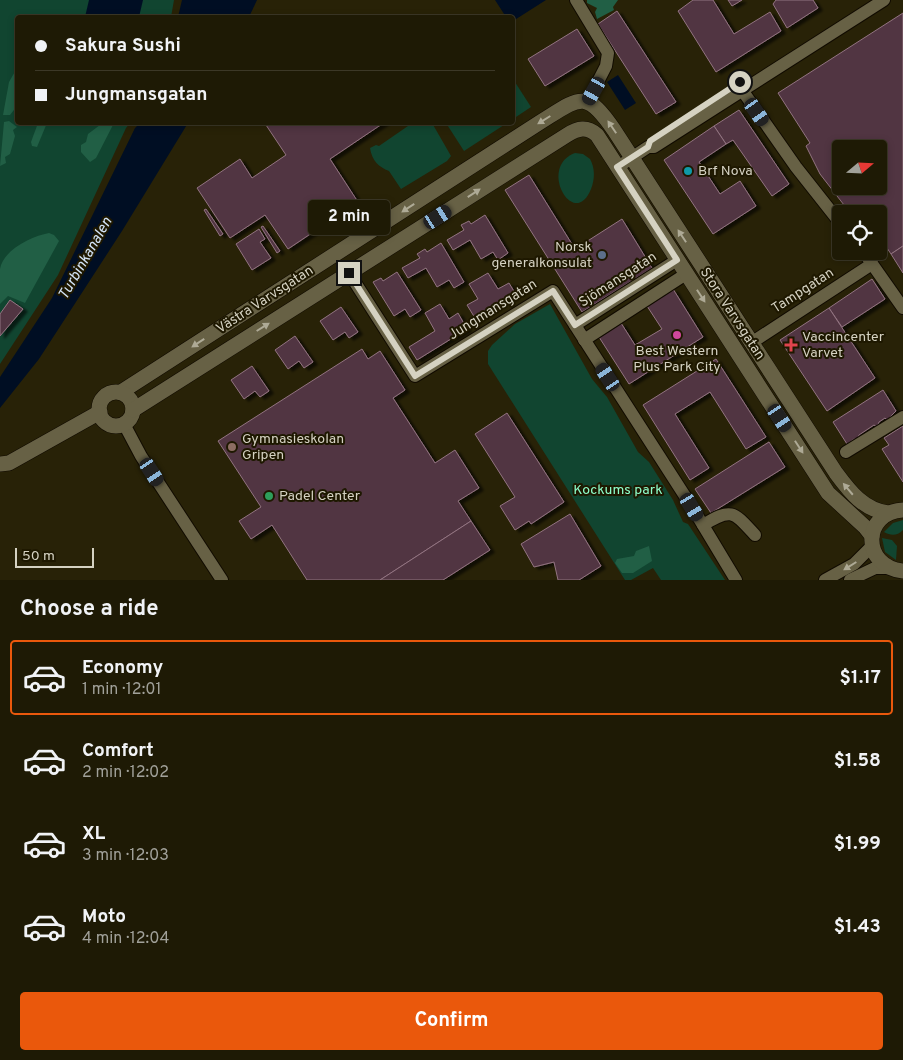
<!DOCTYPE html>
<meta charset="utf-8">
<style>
:root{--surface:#1e1a05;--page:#2b2713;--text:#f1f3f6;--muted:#a1a19a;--line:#3c3827;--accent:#ea580c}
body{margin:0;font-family:Overpass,sans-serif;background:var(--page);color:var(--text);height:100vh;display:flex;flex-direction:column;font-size:19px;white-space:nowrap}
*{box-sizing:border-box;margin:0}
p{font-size:16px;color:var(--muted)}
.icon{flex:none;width:28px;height:28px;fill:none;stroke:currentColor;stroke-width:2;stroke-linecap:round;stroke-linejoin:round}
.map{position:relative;height:580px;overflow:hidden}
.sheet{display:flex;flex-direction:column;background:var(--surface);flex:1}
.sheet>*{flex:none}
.banner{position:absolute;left:15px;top:15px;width:500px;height:110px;border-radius:5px;box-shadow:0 2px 8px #0003,0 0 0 1px var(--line);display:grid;align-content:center;height:110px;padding:0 20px;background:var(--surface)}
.needle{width:32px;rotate:71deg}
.controls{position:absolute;left:832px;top:140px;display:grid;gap:10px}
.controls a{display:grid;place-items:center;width:55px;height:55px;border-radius:5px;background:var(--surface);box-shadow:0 2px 8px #0003,0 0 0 1px var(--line);font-size:25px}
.scale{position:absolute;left:15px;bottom:12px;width:79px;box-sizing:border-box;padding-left:5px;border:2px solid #d5d2c2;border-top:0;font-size:14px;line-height:18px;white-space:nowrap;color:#d5d2c2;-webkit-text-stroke:4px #1e1800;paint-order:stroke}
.end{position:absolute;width:22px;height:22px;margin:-11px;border:6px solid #d5d2c2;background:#111;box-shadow:0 0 0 2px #111}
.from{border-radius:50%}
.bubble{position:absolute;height:35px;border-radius:5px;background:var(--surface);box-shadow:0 2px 8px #0003,0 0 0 1px var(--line);font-size:16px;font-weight:700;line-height:35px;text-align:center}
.car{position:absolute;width:15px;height:30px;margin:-15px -8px;border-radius:6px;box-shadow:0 0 4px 1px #0007;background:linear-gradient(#222 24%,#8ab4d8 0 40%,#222 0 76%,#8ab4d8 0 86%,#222 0)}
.banner b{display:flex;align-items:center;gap:18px;height:48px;font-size:19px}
.banner b+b{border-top:1px solid var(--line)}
.banner i{width:12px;height:12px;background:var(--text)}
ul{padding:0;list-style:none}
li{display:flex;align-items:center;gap:15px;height:75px;margin:0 10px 8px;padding:0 10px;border:2px solid transparent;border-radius:5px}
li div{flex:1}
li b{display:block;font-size:19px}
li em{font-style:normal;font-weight:700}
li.on{border-color:var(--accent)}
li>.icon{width:45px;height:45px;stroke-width:1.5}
h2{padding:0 20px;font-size:22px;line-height:60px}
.action{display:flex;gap:10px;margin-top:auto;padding:10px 20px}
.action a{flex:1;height:58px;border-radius:5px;background:var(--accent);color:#fff;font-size:20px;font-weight:700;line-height:58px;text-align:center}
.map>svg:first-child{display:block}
.green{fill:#114530}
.forest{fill:#215f45}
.water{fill:#000e23}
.building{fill:#513642;stroke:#927381;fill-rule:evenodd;filter:url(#shadow)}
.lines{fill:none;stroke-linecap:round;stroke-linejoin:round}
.street-casing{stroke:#110b00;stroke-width:14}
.secondary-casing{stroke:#110b00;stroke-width:16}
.street{stroke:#676145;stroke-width:12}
.secondary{stroke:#676145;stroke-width:15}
.oneway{fill:#aeaa96}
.route{stroke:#d5d2c2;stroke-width:6}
.culture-dot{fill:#0f9aa8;stroke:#1e1800;stroke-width:2}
.service-dot{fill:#5c6f8a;stroke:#1e1800;stroke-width:2}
.hotel-dot{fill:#d1479c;stroke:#1e1800;stroke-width:2}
.health-dot{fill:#e0444e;stroke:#1e1800;stroke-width:2}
.education-dot{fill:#8d6e63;stroke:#1e1800;stroke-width:2}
.leisure-dot{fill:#2e9e5b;stroke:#1e1800;stroke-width:2}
.labels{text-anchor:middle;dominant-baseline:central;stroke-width:4;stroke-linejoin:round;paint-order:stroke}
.poi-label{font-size:14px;fill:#d5d2c2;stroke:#1e1800;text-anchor:start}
.street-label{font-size:14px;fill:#d5d2c2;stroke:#1e1800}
.park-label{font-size:14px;fill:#8efeca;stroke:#1e1800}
.water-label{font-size:15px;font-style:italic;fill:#d2e3f6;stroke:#1e1800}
</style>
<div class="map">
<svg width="903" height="580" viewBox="0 0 903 580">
<defs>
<filter id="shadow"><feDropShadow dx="4.5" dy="2.5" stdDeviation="1" flood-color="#0009"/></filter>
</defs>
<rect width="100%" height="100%" fill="#282207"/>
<!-- green -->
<g class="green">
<path d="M0,0H174L171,17L18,18V122L130,123L126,128L58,275L0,364Z"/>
<path d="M513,79L531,107L513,119H512Z"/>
<path d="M408,122L432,123L451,156L447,161L401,189L389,171C379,167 372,161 370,148L376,145L379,146L408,126Z"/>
<path d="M446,123H507L464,151Z"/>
<path d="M575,153L583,154L590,159C595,168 595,179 591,189C574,231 537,167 575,153Z"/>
<path d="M550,304L592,379L607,397L638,452L649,462L673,500L683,522L688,524L725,580H661L653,568L631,580H625L488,364V351L492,345L515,324Z"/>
<path d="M903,520V530C897,536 891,536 884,532L893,523Z"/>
<path d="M882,538L892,540L897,546L896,560L885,552Z"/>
</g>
<!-- forest -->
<g class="forest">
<path d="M587,0H618L613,7L614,10L597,19L595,12L597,8L587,3Z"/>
<path d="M17,68V93L14,98L17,102V106L10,115H3L9,82Z"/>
<path d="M9,121L17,127L13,130L15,136L10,154L5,157L6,163L0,166L4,122Z"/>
<path d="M104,122L114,123L96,158L90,162L81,152V145L86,142L88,134Z"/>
<path d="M38,123H47L37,147L32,146L31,142Z"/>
<path d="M49,233L54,235L59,241L25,303L8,296L0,304C0,293 0,280 0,269C3,250 32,236 49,233Z"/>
<path d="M649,546L652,561L633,573H622L615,563L617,559L634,556L636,551Z"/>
</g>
<!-- water -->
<g class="water">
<path d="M89,0H143L139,17H85Z"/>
<path d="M182,0H257L249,17H178Z"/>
<path d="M495,0H546L513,21L512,18L506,17Z"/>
<path d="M618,75L636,103L625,110L607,82Z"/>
<path d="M140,123H188L122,231L39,359L0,408V377L52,298L135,128Z"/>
</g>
<!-- building -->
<g class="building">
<path d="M693,0H713L734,34L770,12L781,31L716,72L678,11Z"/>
<path d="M728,0H742L732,6Z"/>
<path d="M776,0H813L818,8L787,28L773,4Z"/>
<path d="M617,11L676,102L656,114L598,24Z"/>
<path d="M903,13V246L891,254L879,236V214H851L820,174L806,146L810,143L778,93ZM841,149H879V186H841Z"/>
<path d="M577,29L594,56L545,86L528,59Z"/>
<path d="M739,110L789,184L772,196L733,140L726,144L714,126Z"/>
<path d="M264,122H385L330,159L358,202L288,249L265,215L230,238L197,188L240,159L252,178L286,155Z"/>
<path d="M714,126L726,144L699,162L720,194L740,181L756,206L713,234L664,160Z"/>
<path d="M529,175L575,249L622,219L652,268L582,312L505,190Z"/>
<path d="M206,209L223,234L220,236L204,210Z"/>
<path d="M485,215L508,253L498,260L493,252L481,259L470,240L453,250L447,240L464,230L461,225L469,221L471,224Z"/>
<path d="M263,226L280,251L277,253L261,227Z"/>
<path d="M259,229L265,239L260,242L271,258L252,270L236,244Z"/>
<path d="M441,243L464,282L454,288L449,280L437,287L426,268L408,278L402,268L420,258L417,254L425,249L427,252Z"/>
<path d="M903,246V273L891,254Z"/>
<path d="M397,272L421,310L410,317L405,309L394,316L373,282L381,278L383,281Z"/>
<path d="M488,273L498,289L509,283L515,293L475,318L467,305L478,299L469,284Z"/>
<path d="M872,279L885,299L842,327L829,308Z"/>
<path d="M673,289L703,337L629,384L599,337L621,323L635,345L662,329L647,306Z"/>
<path d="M10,300L23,309L0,336V314Z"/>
<path d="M440,304L449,319L458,313L467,329L417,360L409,347L435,331L425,313Z"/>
<path d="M341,307L358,332L349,338L345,332L333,340L320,321Z"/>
<path d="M829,308L875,378L827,411L780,340Z"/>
<path d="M295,336L313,362L304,368L299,361L288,369L275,350Z"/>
<path d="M362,349L368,359L380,351L405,390L393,398L435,463L455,450L479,488L458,501L471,521L380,580H307L272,525L251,539L239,521L261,507L218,441Z"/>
<path d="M716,359L766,437L746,449L710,392L675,414L709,468L690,480L643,405Z"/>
<path d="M252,366L269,391L260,397L255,391L244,399L231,380Z"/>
<path d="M883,390L896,411L887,420L885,418L879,422L877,427L874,425L859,435L857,440L854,439L847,444L833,422Z"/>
<path d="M507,413L564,502L531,524L529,521L515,530L500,506L515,497L475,434Z"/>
<path d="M903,426V482L882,449L889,445L884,438Z"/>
<path d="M769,442L785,467L711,513L695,489Z"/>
<path d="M570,514L601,566L579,580H558L554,562L534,567L521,544Z"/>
<path d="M471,521L490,550L443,580H380Z"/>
</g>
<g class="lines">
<!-- street casing -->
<g class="street-casing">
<g id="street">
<path d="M576,0L608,53L606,66L588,101"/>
<path d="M742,90L796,167L841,224"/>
<path d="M624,163L648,147H654L884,0"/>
<path d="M863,251L903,308"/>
<path d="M349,273L415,376L553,291L692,507L736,580"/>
<path d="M575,325L677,260"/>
<path d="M584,340L686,274"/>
<path d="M751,343L872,264"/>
<path d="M124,424L141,456L222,580"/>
<path d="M846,452L903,417"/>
<path d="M703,525C732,507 734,512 755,535"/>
<path d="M825,580L854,564L872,546"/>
<path d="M850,580L875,568H889"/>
</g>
</g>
<!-- secondary casing -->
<g class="secondary-casing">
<g id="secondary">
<path d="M121,392L542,121C580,97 586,89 614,130L836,473C850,492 864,510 888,513"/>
<circle cx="116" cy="409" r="17"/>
<path d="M133,410L567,135C578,128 587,126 597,135L828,493L865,527L872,536"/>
<path d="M0,464L9,463L100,412"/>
<path d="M903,510C862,512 861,567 903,571"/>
</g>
</g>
<!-- street -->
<use href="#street" class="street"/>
<!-- secondary -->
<use href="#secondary" class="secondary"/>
</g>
<!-- one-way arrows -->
<defs><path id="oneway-solid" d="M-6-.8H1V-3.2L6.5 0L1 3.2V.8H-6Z" transform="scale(1.25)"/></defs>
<g class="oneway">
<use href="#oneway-solid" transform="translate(544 120) rotate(148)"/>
<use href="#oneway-solid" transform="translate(612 127) rotate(-124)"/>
<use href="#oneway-solid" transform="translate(474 193) rotate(-33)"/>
<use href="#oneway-solid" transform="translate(408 208) rotate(147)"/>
<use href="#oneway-solid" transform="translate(682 236) rotate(-123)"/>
<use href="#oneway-solid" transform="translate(701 296) rotate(57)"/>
<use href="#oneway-solid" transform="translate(263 327) rotate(-32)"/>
<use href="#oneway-solid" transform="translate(198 343) rotate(147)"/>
<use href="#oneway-solid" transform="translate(799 447) rotate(57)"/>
<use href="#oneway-solid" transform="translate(848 489) rotate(-130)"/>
<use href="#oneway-solid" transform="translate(850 566) rotate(148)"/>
</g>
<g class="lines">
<!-- route -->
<path class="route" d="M349,273L415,376L553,291L575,325L677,260L617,167L648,147L650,141L740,82"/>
</g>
<!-- markers -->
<circle class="culture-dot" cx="688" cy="171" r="5"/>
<circle class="service-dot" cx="602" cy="255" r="5"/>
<circle class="hotel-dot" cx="677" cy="335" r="5"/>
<path class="health-dot" d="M788.5 337.5h5v5h5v5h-5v5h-5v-5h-5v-5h5z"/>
<circle class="education-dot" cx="232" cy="447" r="5"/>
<circle class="leisure-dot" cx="269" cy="496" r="5"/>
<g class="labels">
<!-- poi labels -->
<g class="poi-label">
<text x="698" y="171">Brf Nova</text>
<text x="592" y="247" text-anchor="end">Norsk<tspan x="592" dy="16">generalkonsulat</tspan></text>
<text x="802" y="337">Vaccincenter<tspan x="802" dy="16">Varvet</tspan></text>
<text x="677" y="351" text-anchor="middle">Best Western<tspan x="677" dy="16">Plus Park City</tspan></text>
<text x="242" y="439">Gymnasieskolan<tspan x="242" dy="16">Gripen</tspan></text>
<text x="279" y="496">Padel Center</text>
</g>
<!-- street labels -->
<g class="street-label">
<text transform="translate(618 280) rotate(-33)">Sjömansgatan</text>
<text transform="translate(803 291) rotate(-33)">Tampgatan</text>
<text transform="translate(265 300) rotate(-33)">Västra Varvsgatan</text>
<text transform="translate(493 310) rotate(-32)">Jungmansgatan</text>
<text transform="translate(732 314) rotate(57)">Stora Varvsgatan</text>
</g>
<!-- park labels -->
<g class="park-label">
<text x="618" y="490">Kockums park</text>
</g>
<!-- water labels -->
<g class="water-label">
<text transform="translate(86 259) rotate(-60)">Turbinkanalen</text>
</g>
</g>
</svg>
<div class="controls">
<a><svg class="needle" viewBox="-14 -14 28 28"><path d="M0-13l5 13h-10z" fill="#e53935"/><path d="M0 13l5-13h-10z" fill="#a1a19a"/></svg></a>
<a><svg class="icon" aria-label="locate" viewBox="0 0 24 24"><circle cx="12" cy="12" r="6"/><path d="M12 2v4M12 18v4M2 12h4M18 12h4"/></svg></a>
</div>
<div class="scale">50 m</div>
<i class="end from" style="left:740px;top:82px"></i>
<i class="end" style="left:349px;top:273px"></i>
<div class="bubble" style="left:308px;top:200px;width:82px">2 min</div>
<i class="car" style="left:594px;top:91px;rotate:209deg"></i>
<i class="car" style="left:757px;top:112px;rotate:145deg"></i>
<i class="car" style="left:438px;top:217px;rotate:57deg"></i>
<i class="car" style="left:608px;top:377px;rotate:327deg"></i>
<i class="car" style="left:780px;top:418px;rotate:146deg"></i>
<i class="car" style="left:152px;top:472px;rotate:147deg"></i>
<i class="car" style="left:692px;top:507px;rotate:149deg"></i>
<div class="banner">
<b><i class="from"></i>Sakura Sushi</b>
<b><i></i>Jungmansgatan</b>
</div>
</div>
<section class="sheet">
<h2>Choose a ride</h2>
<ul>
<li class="on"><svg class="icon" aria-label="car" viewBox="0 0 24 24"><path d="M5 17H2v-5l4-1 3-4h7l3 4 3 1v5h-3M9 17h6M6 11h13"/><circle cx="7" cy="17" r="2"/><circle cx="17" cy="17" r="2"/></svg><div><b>Economy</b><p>1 min · 12:01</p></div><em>$1.17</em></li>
<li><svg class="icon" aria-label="car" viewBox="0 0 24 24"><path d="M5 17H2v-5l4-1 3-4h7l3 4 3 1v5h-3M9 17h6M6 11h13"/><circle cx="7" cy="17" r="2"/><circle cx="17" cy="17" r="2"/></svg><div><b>Comfort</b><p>2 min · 12:02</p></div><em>$1.58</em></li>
<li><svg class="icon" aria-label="car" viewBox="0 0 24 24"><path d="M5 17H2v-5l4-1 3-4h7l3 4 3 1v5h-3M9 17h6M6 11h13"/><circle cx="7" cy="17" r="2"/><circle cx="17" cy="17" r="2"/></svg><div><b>XL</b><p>3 min · 12:03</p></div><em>$1.99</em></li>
<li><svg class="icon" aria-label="car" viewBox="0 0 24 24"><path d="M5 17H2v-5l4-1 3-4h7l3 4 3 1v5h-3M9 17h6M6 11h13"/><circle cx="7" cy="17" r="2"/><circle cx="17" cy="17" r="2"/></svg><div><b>Moto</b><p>4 min · 12:04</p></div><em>$1.43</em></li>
</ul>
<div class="action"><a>Confirm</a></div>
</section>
